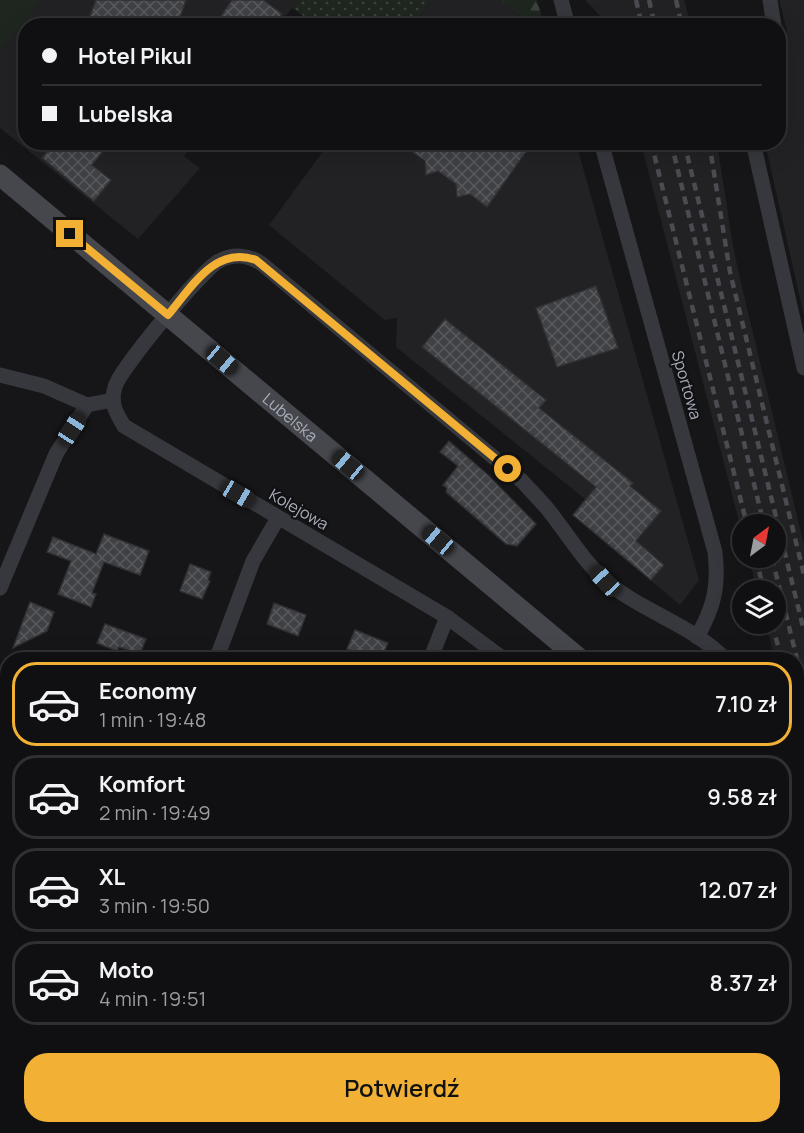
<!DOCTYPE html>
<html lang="pl">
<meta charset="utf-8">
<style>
:root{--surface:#101012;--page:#1e1e20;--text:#f1f3f6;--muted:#9c9d9f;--line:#303032;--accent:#f2b134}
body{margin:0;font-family:Manrope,sans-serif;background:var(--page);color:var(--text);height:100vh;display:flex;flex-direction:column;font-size:22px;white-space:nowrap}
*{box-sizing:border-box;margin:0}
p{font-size:20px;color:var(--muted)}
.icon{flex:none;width:33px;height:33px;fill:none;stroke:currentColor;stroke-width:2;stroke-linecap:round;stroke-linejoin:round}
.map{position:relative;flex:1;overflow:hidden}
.details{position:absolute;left:0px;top:652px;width:804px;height:482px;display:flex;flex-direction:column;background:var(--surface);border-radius:24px 24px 0 0;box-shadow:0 6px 24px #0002,0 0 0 2px var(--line)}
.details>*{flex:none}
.top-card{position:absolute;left:18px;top:18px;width:768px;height:132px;border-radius:24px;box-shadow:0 6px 24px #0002,0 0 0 2px var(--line);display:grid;align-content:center;height:132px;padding:0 24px;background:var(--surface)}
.needle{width:39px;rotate:32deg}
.controls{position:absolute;left:732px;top:514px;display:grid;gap:12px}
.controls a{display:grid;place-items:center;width:54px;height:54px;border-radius:50%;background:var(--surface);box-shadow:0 6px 24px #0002,0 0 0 2px var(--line);font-size:30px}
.end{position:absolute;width:27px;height:27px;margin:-14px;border:8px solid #f2b134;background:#111;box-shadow:0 0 0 3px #111}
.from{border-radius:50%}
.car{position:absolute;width:18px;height:36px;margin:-18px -9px;border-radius:8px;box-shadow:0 0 4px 2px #0007;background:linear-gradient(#222 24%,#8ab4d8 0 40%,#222 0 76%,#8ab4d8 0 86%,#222 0)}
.top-card b{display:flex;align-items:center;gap:21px;height:57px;font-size:22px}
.top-card b+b{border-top:2px solid var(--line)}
.top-card i{width:15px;height:15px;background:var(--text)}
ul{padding:10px 0 0;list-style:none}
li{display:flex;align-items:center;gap:18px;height:84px;margin:0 12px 9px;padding:0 12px;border:3px solid var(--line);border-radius:24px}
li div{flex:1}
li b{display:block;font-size:22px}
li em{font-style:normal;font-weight:600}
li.current{border-color:var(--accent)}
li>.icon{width:54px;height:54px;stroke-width:1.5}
.button{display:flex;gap:12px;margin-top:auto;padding:12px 24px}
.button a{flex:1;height:69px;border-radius:24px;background:var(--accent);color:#111;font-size:24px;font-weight:600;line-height:69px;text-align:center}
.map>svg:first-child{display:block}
.built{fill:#222225}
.grass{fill:url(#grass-dots)}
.forest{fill:url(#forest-firs)}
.park{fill:#1e261f}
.building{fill:url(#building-cross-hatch);stroke:#303034;stroke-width:1.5}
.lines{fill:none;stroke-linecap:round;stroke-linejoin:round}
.street{stroke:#37383d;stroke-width:15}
.secondary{stroke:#45474d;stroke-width:21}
.rail{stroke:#4a4c52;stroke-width:4.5;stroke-dasharray:8 6;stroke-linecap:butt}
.route{stroke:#f2b134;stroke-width:8}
.labels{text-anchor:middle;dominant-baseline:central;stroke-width:4.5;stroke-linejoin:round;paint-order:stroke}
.street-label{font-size:16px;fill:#a8adb8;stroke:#111113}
</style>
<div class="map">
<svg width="804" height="1133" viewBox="0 0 804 1133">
<defs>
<pattern id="grass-dots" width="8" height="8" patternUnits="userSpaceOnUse" patternTransform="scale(1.5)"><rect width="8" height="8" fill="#1e261f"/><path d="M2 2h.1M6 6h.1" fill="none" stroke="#3c433d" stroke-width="1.8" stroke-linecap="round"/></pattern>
<pattern id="forest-firs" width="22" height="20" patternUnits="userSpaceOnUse" patternTransform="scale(1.5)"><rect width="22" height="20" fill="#1e261f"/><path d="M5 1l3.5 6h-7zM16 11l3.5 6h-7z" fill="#3c433d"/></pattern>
<pattern id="building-cross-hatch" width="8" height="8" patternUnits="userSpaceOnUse" patternTransform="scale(1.5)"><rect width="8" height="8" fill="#404145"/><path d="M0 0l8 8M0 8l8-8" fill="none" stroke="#595a5e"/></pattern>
</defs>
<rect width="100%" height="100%" fill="#161618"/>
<!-- built -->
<g class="built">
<path d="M43,0H298L279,25L26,26V142L194,143L184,156L200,168L138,239L0,128V51Z"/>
<path d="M432,0H499L532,25L414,26Z"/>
<path d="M585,0H684L691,25H609Z"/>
<path d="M779,0H804V316L765,143L778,142L779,59L787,31Z"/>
<path d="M329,143H576L699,580L680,605L572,515L585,499L396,347L397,318L385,320L269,225Z"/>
<path d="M641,143H717L733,246L741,283L804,545V780L797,749L796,660H775L766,624H776V591H757L749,558H776V525H742V533Z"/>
<path d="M797,873L804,879V1133H751L749,1127L796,1126Z"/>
</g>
<!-- grass -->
<path class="grass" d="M298,0H432L414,25H317L292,8Z"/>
<!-- forest -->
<path class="forest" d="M499,0H537L544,25H532Z"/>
<!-- park -->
<path class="park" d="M0,0H43L0,51Z"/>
<!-- building -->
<g class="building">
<path d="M96,0H186L177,26H86Z"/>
<path d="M232,0H263L282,14L274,26H214Z"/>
<path d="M55,142H110L92,165L111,180L94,201L42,158Z"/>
<path d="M399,142H533L487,207L470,194L457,197L456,184L438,171L426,175L425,161Z"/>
<path d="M596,286L618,348L557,367L536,308Z"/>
<path d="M445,319L546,400L539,408L633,483L630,486L661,511L636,541L664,565L651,580L573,515L596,487L422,347Z"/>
<path d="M449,441L488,475L536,524L517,546L506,544L446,492L447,488L443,485L458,466L440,452Z"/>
<path d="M104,534L149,551L140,575L104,562L92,593L96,594L91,607L58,594L71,561L47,552L53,537L96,554Z"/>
<path d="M190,564L211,572L208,580L210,581L202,599L180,591Z"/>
<path d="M30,602L54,612L47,631L13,648Z"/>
<path d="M274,603L306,615L298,636L267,624Z"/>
<path d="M105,624L146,639L140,654L119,647L117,651L97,643Z"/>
<path d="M355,630L388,643L382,656L370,651L368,657L347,649Z"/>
</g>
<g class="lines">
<!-- street -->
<g class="street">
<path d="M561,0L568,26"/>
<path d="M770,0L774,26"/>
<path d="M601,142L715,552C719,587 714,607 697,637"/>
<path d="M753,142L804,368"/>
<path d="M0,375L44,386L87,405L113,400"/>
<path d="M0,588L56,454L87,405"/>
<path d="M216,660L253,561L278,518"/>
<path d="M430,660L447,617"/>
<path d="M505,660L447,617L124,426C116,413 110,403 115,387C119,370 203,269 219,261C234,253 249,255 262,264L522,481C532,492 542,502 550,512C568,535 584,562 606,581C642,612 693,625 726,660"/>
<path d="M0,810L8,813"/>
<path d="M732,1126L734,1133"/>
<path d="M34,1133L37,1126"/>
<path d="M248,1133L251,1126"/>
</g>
<!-- secondary -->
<g class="secondary">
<path id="s1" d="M0,175L581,660"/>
<path d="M796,839L804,845"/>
</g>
<!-- rail -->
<g class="rail">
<path d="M636,0L642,26"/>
<path d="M649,0L655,26"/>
<path d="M676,0L682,26"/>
<path d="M651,142L747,525"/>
<path d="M671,142L764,525"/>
<path d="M684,142L804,631"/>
<path d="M709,142L730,272L804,575"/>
<path d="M756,558L764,591"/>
<path d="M772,558L804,687"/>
<path d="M772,624L782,660"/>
<path d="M796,713L804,742"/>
</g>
</g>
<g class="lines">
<!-- route -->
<path class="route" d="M70,234L168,315C191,288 215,245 256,260L508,469"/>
</g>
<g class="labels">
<!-- street labels -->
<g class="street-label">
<text transform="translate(687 385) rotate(74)">Sportowa</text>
<text stroke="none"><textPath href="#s1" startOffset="378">Lubelska</textPath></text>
<text transform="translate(299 509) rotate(30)">Kolejowa</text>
</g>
</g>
</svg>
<div class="controls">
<a><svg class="needle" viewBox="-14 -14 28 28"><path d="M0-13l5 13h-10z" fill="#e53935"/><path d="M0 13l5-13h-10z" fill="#9c9d9f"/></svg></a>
<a><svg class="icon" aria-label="layers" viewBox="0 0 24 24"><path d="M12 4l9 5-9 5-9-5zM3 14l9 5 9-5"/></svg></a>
</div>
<i class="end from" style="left:508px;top:469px"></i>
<i class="end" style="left:70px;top:234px"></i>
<i class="car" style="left:222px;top:360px;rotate:130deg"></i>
<i class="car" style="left:72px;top:429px;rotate:33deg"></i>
<i class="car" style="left:348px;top:465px;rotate:310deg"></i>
<i class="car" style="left:238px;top:494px;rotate:120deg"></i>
<i class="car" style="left:438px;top:540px;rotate:310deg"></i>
<i class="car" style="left:605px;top:581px;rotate:317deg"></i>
<div class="top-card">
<b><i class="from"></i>Hotel Pikul</b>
<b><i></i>Lubelska</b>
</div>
<section class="details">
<ul>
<li class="current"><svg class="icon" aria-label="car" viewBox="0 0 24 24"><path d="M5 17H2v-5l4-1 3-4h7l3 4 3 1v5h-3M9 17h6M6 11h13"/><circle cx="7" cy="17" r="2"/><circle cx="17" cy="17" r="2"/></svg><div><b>Economy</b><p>1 min · 19:48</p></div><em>7.10 zł</em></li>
<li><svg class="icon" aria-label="car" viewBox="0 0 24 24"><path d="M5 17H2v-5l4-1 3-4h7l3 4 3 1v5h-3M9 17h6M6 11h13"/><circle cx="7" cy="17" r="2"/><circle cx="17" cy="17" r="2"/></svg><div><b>Komfort</b><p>2 min · 19:49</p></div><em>9.58 zł</em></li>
<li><svg class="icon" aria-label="car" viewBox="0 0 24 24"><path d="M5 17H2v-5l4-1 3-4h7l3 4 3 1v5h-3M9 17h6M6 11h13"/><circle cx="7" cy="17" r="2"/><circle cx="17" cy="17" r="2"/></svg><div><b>XL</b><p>3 min · 19:50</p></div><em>12.07 zł</em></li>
<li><svg class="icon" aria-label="car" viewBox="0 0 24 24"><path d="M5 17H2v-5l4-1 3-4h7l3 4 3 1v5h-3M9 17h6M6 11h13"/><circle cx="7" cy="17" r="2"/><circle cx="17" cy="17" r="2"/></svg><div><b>Moto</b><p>4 min · 19:51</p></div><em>8.37 zł</em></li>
</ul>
<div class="button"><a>Potwierdź</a></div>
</section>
</div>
